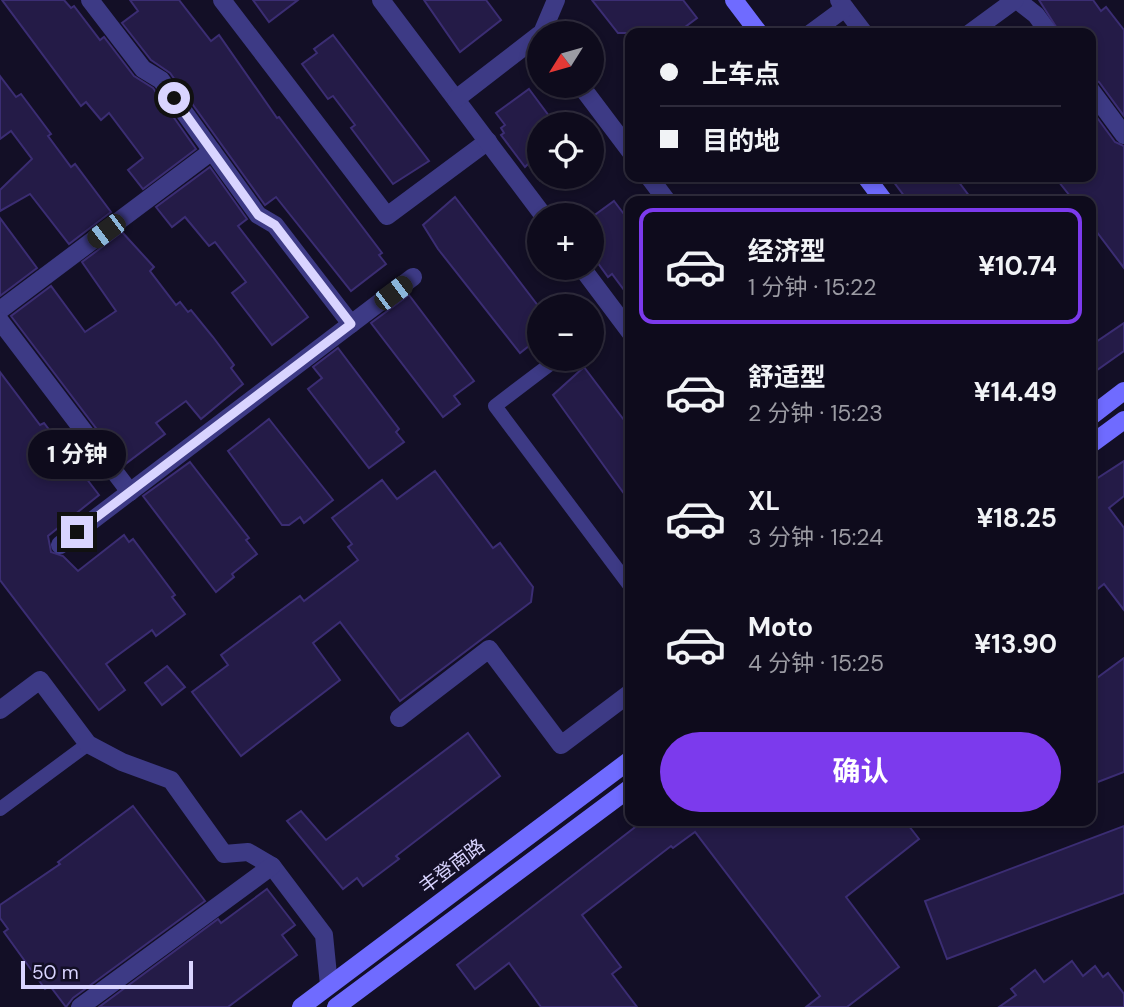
<!DOCTYPE html>
<html lang="zh">
<meta charset="utf-8">
<style>
:root{--surface:#0e0b1c;--page:#1c1929;--text:#f1f3f6;--muted:#9b9ba3;--line:#2e2b3b;--accent:#7c3aed}
body{margin:0;font-family:"DM Sans","Noto Sans SC",sans-serif;background:var(--page);color:var(--text);height:100vh;display:flex;flex-direction:column;font-size:26px;white-space:nowrap}
*{box-sizing:border-box;margin:0}
p{font-size:23px;color:var(--muted)}
.icon{flex:none;width:38px;height:38px;fill:none;stroke:currentColor;stroke-width:2;stroke-linecap:round;stroke-linejoin:round}
.map{position:relative;flex:1;overflow:hidden}
.drawer{position:absolute;left:625px;top:196px;width:471px;height:630px;display:flex;flex-direction:column;background:var(--surface);border-radius:14px;box-shadow:0 4px 10px #0003,0 0 0 2px var(--line)}
.drawer>*{flex:none}
.top-card{position:absolute;left:625px;top:28px;width:471px;height:154px;border-radius:14px;box-shadow:0 4px 10px #0003,0 0 0 2px var(--line);display:grid;align-content:center;height:154px;padding:0 35px;background:var(--surface)}
.needle{width:46px;rotate:233deg}
.fabs{position:absolute;left:527px;top:21px;display:grid;gap:14px}
.fabs a{display:grid;place-items:center;width:77px;height:77px;border-radius:50%;background:var(--surface);box-shadow:0 4px 10px #0003,0 0 0 2px var(--line);font-size:35px}
.scale{position:absolute;left:21px;bottom:18px;width:172px;box-sizing:border-box;padding-left:7px;border:4px solid #d9d4ff;border-top:0;font-size:19px;line-height:24px;white-space:nowrap;color:#d9d4ff;-webkit-text-stroke:5px #130f26;paint-order:stroke}
.end{position:absolute;width:32px;height:32px;margin:-16px;border:9px solid #d9d4ff;background:#111;box-shadow:0 0 0 4px #111}
.from{border-radius:50%}
.bubble{position:absolute;height:49px;border-radius:24px;background:var(--surface);box-shadow:0 4px 10px #0003,0 0 0 2px var(--line);font-size:23px;font-weight:700;line-height:49px;text-align:center}
.car{position:absolute;width:21px;height:42px;margin:-21px -10px;border-radius:9px;box-shadow:0 0 5px 2px #0007;background:linear-gradient(#222 24%,#8ab4d8 0 40%,#222 0 76%,#8ab4d8 0 86%,#222 0)}
.top-card b{display:flex;align-items:center;gap:24px;height:66px;font-size:26px}
.top-card b+b{border-top:2px solid var(--line)}
.top-card i{width:18px;height:18px;background:var(--text)}
ul{padding:12px 0 0;list-style:none}
li{display:flex;align-items:center;gap:21px;height:116px;margin:0 14px 10px;padding:0 21px;border:4px solid transparent;border-radius:14px}
li div{flex:1}
li b{display:block;font-size:26px}
li em{font-style:normal;font-weight:700}
li.on{border-color:var(--accent)}
li>.icon{width:63px;height:63px;stroke-width:1.5}
.cta{display:flex;gap:14px;margin-top:auto;padding:14px 35px}
.cta a{flex:1;height:80px;border-radius:42px;background:var(--accent);color:#fff;font-size:28px;font-weight:700;line-height:80px;text-align:center}
.map>svg:first-child{display:block}
.building{fill:#241b47;stroke:#3b2d73;stroke-width:2}
.lines{fill:none;stroke-linecap:round;stroke-linejoin:round}
.lane{stroke:#3d3a85;stroke-width:14}
.street{stroke:#3d3a85;stroke-width:18}
.secondary{stroke:#6f6bff;stroke-width:18}
.route{stroke:#d9d4ff;stroke-width:9}
.labels{text-anchor:middle;dominant-baseline:central;stroke-width:6;stroke-linejoin:round;paint-order:stroke}
.street-label{font-size:19px;fill:#d9d4ff;stroke:#130f26}
</style>
<div class="map">
<svg width="1124" height="1007" viewBox="0 0 1124 1007">
<rect width="100%" height="100%" fill="#130f26"/>
<!-- building -->
<g class="building">
<path d="M2,0H64L71,8L74,6L100,40L104,37L134,76L153,88L196,149L143,189L128,170L143,158L109,113L101,120L86,102L81,106Z"/>
<path d="M130,0H179L211,41L219,35L277,118L279,117L382,253L379,255L386,264L351,291L276,197L265,205L170,73L151,60L122,23L138,11Z"/>
<path d="M253,0H298L269,22Z"/>
<path d="M424,0H486L501,20L460,52Z"/>
<path d="M592,0H683L697,18L677,33H618Z"/>
<path d="M1039,0H1093L1101,11L1106,7L1124,30V116L1099,82L1090,78V33H1060Z"/>
<path d="M333,35L429,161L393,184L351,128L355,125L333,96L328,99L302,64L317,53L314,49Z"/>
<path d="M0,76L16,97L21,94L51,134L48,136L71,167L75,164L111,212L69,244L30,194L0,211V190L32,159L11,131L0,139Z"/>
<path d="M529,89L555,124H539V179L528,164L525,167L501,135L504,133L501,128L505,125L496,113Z"/>
<path d="M1090,108L1115,142L1124,146V268L1090,223V201H1074L1055,177H1090Z"/>
<path d="M210,167L247,219L238,226L308,317L272,345L232,293L246,282L215,242L209,246L185,217L172,227L156,207Z"/>
<path d="M890,177H955L973,201H908Z"/>
<path d="M455,197L539,307V338L520,353L438,249L423,225Z"/>
<path d="M614,201L630,222V298L612,274L608,277L592,255V217Z"/>
<path d="M0,218L37,268L0,296Z"/>
<path d="M122,232L154,267L150,271L176,305L180,302L188,312L191,310L213,337L234,365L231,368L243,384L201,419L186,401L156,423L165,434L124,465L11,316L51,286L85,332L116,311L82,262Z"/>
<path d="M409,295L474,381L454,396L460,404L443,417L371,323Z"/>
<path d="M1124,323V351L1090,375V346Z"/>
<path d="M338,348L399,429L396,432L404,442L369,468L308,389L322,378L313,367Z"/>
<path d="M584,367L630,428V502L553,395Z"/>
<path d="M0,372L40,425L44,423L99,495L48,536L51,552L63,556L78,571L124,535L129,542L133,539L175,595L172,597L185,614L156,636L152,630L106,664L125,690L99,710L0,580Z"/>
<path d="M269,419L333,500L304,523L300,517L289,525H282L228,451Z"/>
<path d="M1124,461V496L1109,508L1124,528V610L1104,584L1090,595V483Z"/>
<path d="M190,462L249,538L246,540L257,554L232,574L234,577L216,592L143,496Z"/>
<path d="M435,471L493,548L500,543L533,587L531,602L400,701L340,622L313,643L340,680L241,756L192,692L228,665L221,655L300,596L304,601L358,560L348,547L352,544L332,518L382,480L397,499Z"/>
<path d="M1124,658V772L1090,785V683Z"/>
<path d="M167,666L185,687L162,705L145,683Z"/>
<path d="M468,733L500,776L396,856L399,859L363,886L357,878L343,889L287,821L301,811L326,840Z"/>
<path d="M133,806L205,901L73,998L66,1007L50,986L45,989L4,932L8,929L0,918V905L60,864L58,862Z"/>
<path d="M643,821H905L919,839L846,897L899,967L847,1007H806L820,996L695,832L673,848L671,846L582,915L621,967L612,974L637,1007H541L509,963L475,989L457,965Z"/>
<path d="M1124,826V893L947,959L925,901Z"/>
<path d="M267,889L295,925L282,935L297,955L228,1007H99L218,919L221,923Z"/>
<path d="M1072,961L1083,976L1095,966L1103,977L1108,973L1124,994V1007H999L1016,995L1011,989L1035,970L1044,982Z"/>
</g>
<g class="lines">
<!-- lane -->
<g class="lane">
<path d="M557,359L495,406L630,586"/>
<path d="M0,809L88,744"/>
</g>
<!-- street -->
<g class="street">
<path d="M90,0L143,69L161,80L258,215L275,225L351,324"/>
<path d="M222,0L387,216L488,141"/>
<path d="M381,0L543,215"/>
<path d="M839,0L864,33"/>
<path d="M1017,0L1036,15L1049,33"/>
<path d="M542,33L556,0"/>
<path d="M811,33L845,8"/>
<path d="M970,33L1015,0"/>
<path d="M581,86L630,151"/>
<path d="M1090,89L1124,135"/>
<path d="M456,99L539,35"/>
<path d="M649,177L667,201"/>
<path d="M582,268L630,332"/>
<path d="M0,310L212,151"/>
<path d="M0,321L130,492"/>
<path d="M60,545L413,277"/>
<path d="M0,710L40,680L88,744L122,762L171,780L224,854L248,852L272,866L324,935L329,985"/>
<path d="M399,718L489,649L561,745L630,693"/>
<path d="M80,1007L272,866"/>
</g>
<!-- secondary -->
<g class="secondary">
<path d="M734,0L759,33"/>
<path d="M866,177L884,201"/>
<path d="M1090,417L1124,391"/>
<path d="M1090,445L1124,420"/>
<path d="M301,1007L630,760"/>
<path d="M336,1007L630,788"/>
</g>
</g>
<g class="lines">
<!-- route -->
<path class="route" d="M77,532L351,324L275,225L258,215L174,98"/>
</g>
<g class="labels">
<!-- street labels -->
<g class="street-label">
<text transform="translate(452 866) rotate(-37)">丰登南路</text>
</g>
</g>
</svg>
<div class="fabs">
<a><svg class="needle" viewBox="-14 -14 28 28"><path d="M0-13l5 13h-10z" fill="#e53935"/><path d="M0 13l5-13h-10z" fill="#9b9ba3"/></svg></a>
<a><svg class="icon" aria-label="locate" viewBox="0 0 24 24"><circle cx="12" cy="12" r="6"/><path d="M12 2v4M12 18v4M2 12h4M18 12h4"/></svg></a>
<a>+</a>
<a>−</a>
</div>
<div class="scale">50 m</div>
<i class="end from" style="left:174px;top:98px"></i>
<i class="end" style="left:77px;top:532px"></i>
<div class="bubble" style="left:28px;top:430px;width:98px">1 分钟</div>
<i class="car" style="left:106px;top:231px;rotate:233deg"></i>
<i class="car" style="left:393px;top:293px;rotate:53deg"></i>
<div class="top-card">
<b><i class="from"></i>上车点</b>
<b><i></i>目的地</b>
</div>
<section class="drawer">
<ul>
<li class="on"><svg class="icon" aria-label="car" viewBox="0 0 24 24"><path d="M5 17H2v-5l4-1 3-4h7l3 4 3 1v5h-3M9 17h6M6 11h13"/><circle cx="7" cy="17" r="2"/><circle cx="17" cy="17" r="2"/></svg><div><b>经济型</b><p>1 分钟 · 15:22</p></div><em>¥10.74</em></li>
<li><svg class="icon" aria-label="car" viewBox="0 0 24 24"><path d="M5 17H2v-5l4-1 3-4h7l3 4 3 1v5h-3M9 17h6M6 11h13"/><circle cx="7" cy="17" r="2"/><circle cx="17" cy="17" r="2"/></svg><div><b>舒适型</b><p>2 分钟 · 15:23</p></div><em>¥14.49</em></li>
<li><svg class="icon" aria-label="car" viewBox="0 0 24 24"><path d="M5 17H2v-5l4-1 3-4h7l3 4 3 1v5h-3M9 17h6M6 11h13"/><circle cx="7" cy="17" r="2"/><circle cx="17" cy="17" r="2"/></svg><div><b>XL</b><p>3 分钟 · 15:24</p></div><em>¥18.25</em></li>
<li><svg class="icon" aria-label="car" viewBox="0 0 24 24"><path d="M5 17H2v-5l4-1 3-4h7l3 4 3 1v5h-3M9 17h6M6 11h13"/><circle cx="7" cy="17" r="2"/><circle cx="17" cy="17" r="2"/></svg><div><b>Moto</b><p>4 分钟 · 15:25</p></div><em>¥13.90</em></li>
</ul>
<div class="cta"><a>确认</a></div>
</section>
</div>
